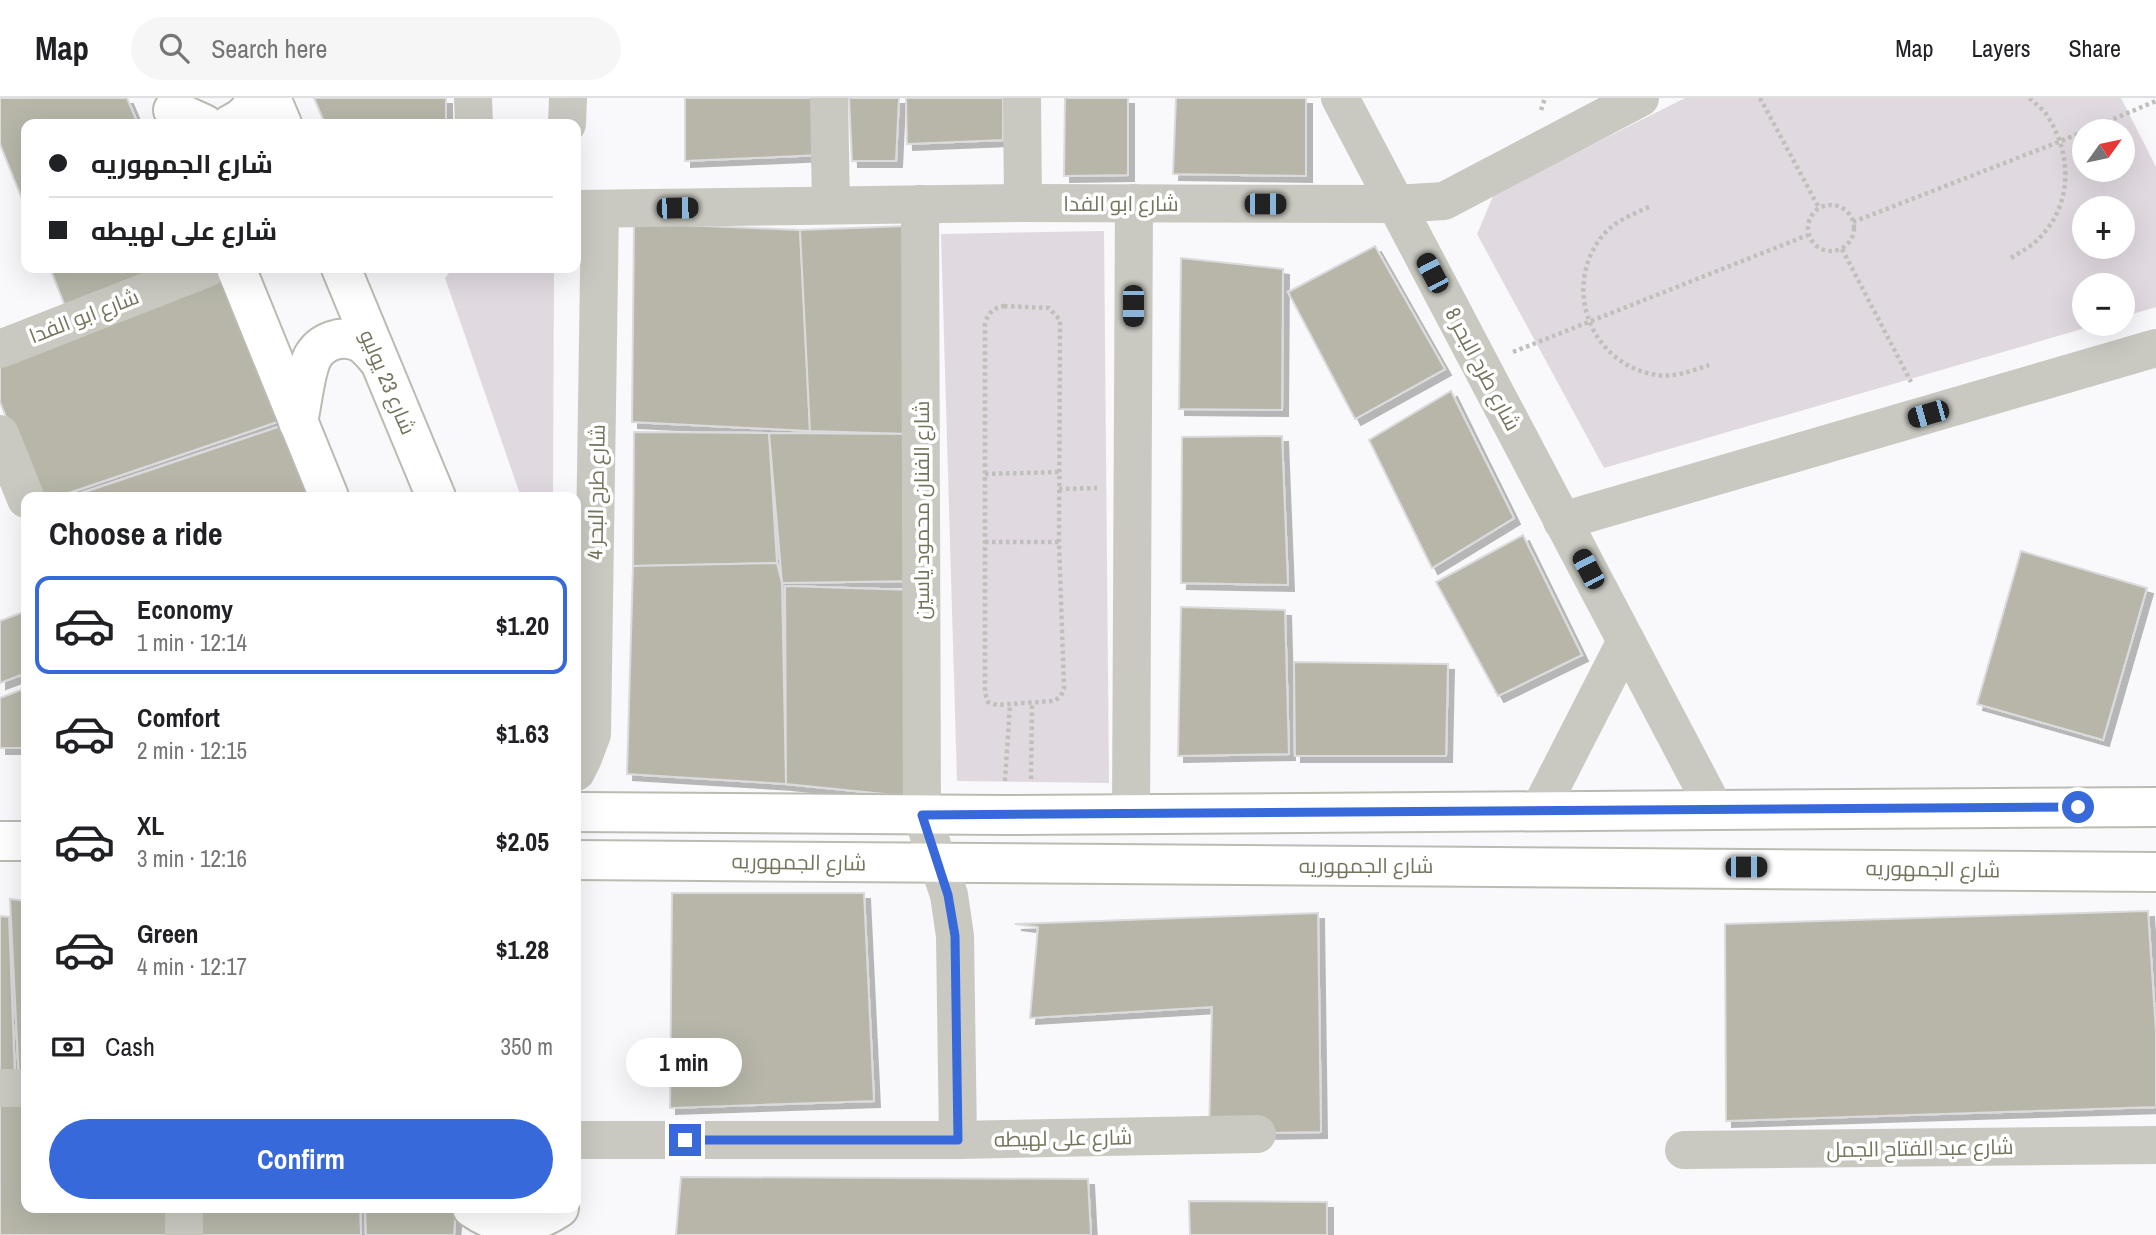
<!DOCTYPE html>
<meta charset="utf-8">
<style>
:root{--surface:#fff;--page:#f6f6f6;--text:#202124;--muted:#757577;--line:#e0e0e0;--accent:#3869da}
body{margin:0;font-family:"Archivo Narrow",Cairo,sans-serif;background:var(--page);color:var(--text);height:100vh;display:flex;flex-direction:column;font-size:26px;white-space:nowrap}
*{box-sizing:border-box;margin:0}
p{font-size:23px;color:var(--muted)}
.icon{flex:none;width:38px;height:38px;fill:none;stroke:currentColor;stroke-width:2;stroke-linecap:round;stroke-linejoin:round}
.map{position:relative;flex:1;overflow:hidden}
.sheet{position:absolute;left:21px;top:394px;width:560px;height:721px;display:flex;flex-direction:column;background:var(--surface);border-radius:14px;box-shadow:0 7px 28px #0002}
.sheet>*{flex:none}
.guide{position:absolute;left:21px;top:21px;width:560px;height:154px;border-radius:14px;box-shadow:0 7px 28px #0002;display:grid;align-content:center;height:154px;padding:0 28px;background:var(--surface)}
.needle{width:46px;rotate:57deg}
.controls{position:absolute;left:2072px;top:21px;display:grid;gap:14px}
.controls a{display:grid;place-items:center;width:63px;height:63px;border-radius:50%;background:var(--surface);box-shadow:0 7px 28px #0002;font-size:35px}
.end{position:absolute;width:32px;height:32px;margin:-16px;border:9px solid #3869da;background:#fff;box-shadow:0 0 0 4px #fff}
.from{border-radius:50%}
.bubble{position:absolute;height:49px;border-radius:24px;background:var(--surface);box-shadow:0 7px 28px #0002;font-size:23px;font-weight:700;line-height:49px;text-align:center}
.car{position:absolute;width:21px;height:42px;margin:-21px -10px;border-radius:9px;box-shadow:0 0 5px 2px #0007;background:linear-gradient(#222 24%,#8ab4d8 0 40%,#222 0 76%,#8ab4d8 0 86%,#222 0)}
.guide b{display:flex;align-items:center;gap:24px;height:66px;font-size:26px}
.guide b+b{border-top:2px solid var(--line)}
.guide i{width:18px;height:18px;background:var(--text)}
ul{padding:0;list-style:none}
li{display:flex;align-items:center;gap:21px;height:98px;margin:0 14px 10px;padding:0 14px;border:4px solid transparent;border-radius:14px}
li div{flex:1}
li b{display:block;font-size:26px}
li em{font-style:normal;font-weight:700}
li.active{border-color:var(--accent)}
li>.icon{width:63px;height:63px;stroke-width:1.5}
h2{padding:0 28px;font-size:32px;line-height:84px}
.pay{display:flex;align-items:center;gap:18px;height:77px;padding:0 28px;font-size:26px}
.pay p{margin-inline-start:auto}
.button{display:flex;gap:14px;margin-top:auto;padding:14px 28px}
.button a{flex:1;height:80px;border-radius:42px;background:var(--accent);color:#fff;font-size:28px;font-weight:700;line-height:80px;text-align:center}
header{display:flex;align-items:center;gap:42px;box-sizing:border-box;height:98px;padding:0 35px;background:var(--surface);border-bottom:2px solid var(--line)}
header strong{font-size:33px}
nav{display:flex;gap:38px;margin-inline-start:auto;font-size:24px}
.search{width:490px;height:63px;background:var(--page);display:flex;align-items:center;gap:18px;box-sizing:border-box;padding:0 24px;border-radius:38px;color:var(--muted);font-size:26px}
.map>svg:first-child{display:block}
.green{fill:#e1d9e0;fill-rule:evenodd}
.building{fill:#b7b6a9;stroke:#dbdadc;stroke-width:2;filter:url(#shadow)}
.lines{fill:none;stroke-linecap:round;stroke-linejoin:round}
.major-casing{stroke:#bcbbb3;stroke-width:42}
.path{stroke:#c0c0ba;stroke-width:4.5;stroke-dasharray:3.5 3.5;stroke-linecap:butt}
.minor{stroke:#c9c9c1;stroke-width:38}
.major{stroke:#fff;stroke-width:38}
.route{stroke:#3869da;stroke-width:9}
.labels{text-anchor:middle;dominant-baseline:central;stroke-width:7;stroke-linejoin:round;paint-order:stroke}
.street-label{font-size:21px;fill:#75745e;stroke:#fff}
</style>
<header>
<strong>Map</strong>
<div class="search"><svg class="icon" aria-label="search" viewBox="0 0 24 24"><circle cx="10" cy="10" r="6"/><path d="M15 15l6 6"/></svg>Search here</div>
<nav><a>Map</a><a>Layers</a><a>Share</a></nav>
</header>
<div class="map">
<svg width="2156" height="1137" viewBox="0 0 2156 1137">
<defs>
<filter id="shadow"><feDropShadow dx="6" dy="6" stdDeviation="0" flood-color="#0004"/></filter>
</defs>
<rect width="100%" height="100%" fill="#f9f8fa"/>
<!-- green -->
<g class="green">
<path d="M1685,0H2121L2156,69V209L2123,219V187H2084V226H2099L1604,370L1477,136L1494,96ZM2084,33H2123V72H2084ZM2084,110H2123V149H2084Z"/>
<path d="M1104,133L1109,685L957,683L941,136Z"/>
<path d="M453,170H552L554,173L553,399H521L445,180Z"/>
</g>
<!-- building -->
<g class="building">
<path d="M0,0H127L138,26H26V111L0,46Z"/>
<path d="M314,0H446V26H325Z"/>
<path d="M685,0H820V57L685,63Z"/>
<path d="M849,0H899L896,63H852Z"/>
<path d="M906,0H1003V42L907,46Z"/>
<path d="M1065,0H1128V77L1064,78Z"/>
<path d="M1176,0H1306V78L1173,76Z"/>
<path d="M634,125L800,132L810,333L632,324Z"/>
<path d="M906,128L909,336L810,333L800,132Z"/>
<path d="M1375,148L1445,271L1355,321L1288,194Z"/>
<path d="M1181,160L1283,171L1282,312L1179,311Z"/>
<path d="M50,170H194L65,208Z"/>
<path d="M224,176L283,322L57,399H38L0,304V260Z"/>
<path d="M1451,293L1514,420L1432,470L1369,342Z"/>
<path d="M284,327L311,399H70Z"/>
<path d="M634,334L769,335L777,465L633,468Z"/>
<path d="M769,335L909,336L911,483L782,485Z"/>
<path d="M1282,338L1288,487L1181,485L1182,339Z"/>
<path d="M1523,437L1582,557L1498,598L1436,484Z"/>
<path d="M2021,453L2147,490L2103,642L1977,606Z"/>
<path d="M777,465L782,485L786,686L627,676L633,468Z"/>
<path d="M785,488L912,492L914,699L786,686Z"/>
<path d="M1181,509L1285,512L1289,656L1178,658Z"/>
<path d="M26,513V575L0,585V523Z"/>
<path d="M1294,564L1448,566L1446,658H1295Z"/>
<path d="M26,590V650H0V600Z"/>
<path d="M672,795H864L874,1003L670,1010Z"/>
<path d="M10,801L26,803V984L19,983Z"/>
<path d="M2148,813L2156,934V1009L1726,1023L1725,826Z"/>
<path d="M1318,815L1321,1034L1209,1036L1212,909L1030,920L1038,829L1015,826Z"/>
<path d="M0,818L9,819L15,979H0Z"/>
<path d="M0,997L26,998V1110H174V1137H0Z"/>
<path d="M681,1079L1088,1081L1091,1137H676Z"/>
<path d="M1189,1103L1327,1104V1137H1190Z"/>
<path d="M360,1110L361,1137H187V1113Z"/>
<path d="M365,1110H456L454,1137H366Z"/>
</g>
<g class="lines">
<!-- major casing -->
<g class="major-casing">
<g id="major">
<path d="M271,0L282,26"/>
<path d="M173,12L204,26"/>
<path d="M231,26C242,21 252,13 255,0"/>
<path d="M236,170L329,399"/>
<path d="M341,170L436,399"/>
<path d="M298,324C302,306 305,275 312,260C321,243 342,236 359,244C367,248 373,256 379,263"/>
<path d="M576,714L1003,717L2156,709"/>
<path d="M0,743H26"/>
<path d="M576,762L2156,774"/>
<path d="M472,1110C502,1131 529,1130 559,1110"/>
</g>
</g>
<!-- path -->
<g class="path">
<path d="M1760,0L1819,110"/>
<path d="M1541,12L1545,0"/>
<circle cx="1831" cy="130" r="23"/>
<path d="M1649,109C1631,117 1612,124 1600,141C1563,191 1591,264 1652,276C1672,281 1691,273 1709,267"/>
<path d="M1853,124L2061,43L2156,3"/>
<path d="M1842,151L1911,284"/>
<path d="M2011,160C2019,155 2028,150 2034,145C2072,112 2074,60 2048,19C2044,12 2036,6 2029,0"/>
<path d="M1004,208L1049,210L1060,222L1059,444L1064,590L1061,598L1054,603L997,607L988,604L985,595V226C988,215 993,210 1004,208Z"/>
<path d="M1513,254L1808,137"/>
<path d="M985,376L1059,374"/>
<path d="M1059,391L1097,390"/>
<path d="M985,444H1059"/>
<path d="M1031,681L1032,605"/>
<path d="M1005,683L1010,607"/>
</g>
<!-- minor -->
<g class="minor">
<path d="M473,0L474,26"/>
<path d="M829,0L831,107"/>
<path d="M1022,0L1023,105"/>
<path d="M1340,0L1715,712"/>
<path d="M567,26L568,0"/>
<path d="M920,106L922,717L949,797L955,838L958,1042"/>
<path d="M576,111L1023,105L1395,106L1444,103L1640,0"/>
<path d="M0,251L207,170"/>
<path d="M0,336L26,401"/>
<path d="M1562,423L2156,250"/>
<path d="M576,674L583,660L592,636L600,111"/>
<path d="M1539,713L1626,543"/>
<path d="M1131,716L1134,105"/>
<path d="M0,990H26"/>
<path d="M576,1042H958L1257,1036"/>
<path d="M1684,1052L2156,1047"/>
<path d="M184,1110V1137"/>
</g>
<!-- major -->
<use href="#major" class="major"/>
</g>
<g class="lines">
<!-- route -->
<path class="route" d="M685,1042H958L955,838L948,797L922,717L2078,709"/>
</g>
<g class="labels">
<!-- street labels -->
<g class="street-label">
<text x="1121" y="105">شارع ابو الفدا</text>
<text transform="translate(84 218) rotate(-21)">شارع ابو الفدا</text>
<text transform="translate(1483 271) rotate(62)">شارع طرح البحر 8</text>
<text transform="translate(388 284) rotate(67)">شارع 23 يوليو</text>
<text transform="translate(596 394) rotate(-89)">شارع طرح البحر 4</text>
<text transform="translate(921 412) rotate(-90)">شارع الفنان محمود ياسين</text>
<text transform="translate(799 764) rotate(1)">شارع الجمهوريه</text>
<text x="1366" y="767">شارع الجمهوريه</text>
<text transform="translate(1933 771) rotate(1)">شارع الجمهوريه</text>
<text transform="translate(1063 1040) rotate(-1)">شارع على لهيطه</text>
<text transform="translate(1920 1050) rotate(-1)">شارع عبد الفتاح الجمل</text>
</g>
</g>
</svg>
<div class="controls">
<a><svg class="needle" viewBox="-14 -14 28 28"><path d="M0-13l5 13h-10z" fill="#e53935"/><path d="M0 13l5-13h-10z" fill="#757577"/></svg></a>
<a>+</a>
<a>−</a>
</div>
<i class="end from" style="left:2078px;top:709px"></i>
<i class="end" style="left:685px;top:1042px"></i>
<div class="bubble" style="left:626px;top:940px;width:116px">1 min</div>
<i class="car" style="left:1265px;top:106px;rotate:90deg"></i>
<i class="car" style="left:677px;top:110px;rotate:89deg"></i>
<i class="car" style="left:1432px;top:175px;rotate:332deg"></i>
<i class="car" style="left:1133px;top:208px;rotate:180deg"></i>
<i class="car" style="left:1928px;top:316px;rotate:254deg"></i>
<i class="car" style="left:1588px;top:471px;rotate:332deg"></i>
<i class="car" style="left:1746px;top:769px;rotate:90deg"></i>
<div class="guide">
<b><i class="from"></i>شارع الجمهوريه</b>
<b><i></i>شارع على لهيطه</b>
</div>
<section class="sheet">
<h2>Choose a ride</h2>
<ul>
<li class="active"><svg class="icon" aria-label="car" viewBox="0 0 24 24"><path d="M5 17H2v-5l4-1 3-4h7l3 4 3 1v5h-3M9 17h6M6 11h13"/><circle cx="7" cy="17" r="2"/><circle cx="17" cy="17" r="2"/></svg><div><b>Economy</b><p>1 min · 12:14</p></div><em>$1.20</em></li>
<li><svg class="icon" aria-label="car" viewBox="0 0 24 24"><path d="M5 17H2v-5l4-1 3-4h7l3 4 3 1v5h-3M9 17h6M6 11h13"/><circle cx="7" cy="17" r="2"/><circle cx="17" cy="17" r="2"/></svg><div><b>Comfort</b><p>2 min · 12:15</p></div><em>$1.63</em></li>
<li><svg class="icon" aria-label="car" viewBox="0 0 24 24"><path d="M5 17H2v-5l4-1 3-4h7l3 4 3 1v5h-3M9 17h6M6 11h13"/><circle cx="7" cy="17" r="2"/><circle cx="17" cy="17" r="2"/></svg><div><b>XL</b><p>3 min · 12:16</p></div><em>$2.05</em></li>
<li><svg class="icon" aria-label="car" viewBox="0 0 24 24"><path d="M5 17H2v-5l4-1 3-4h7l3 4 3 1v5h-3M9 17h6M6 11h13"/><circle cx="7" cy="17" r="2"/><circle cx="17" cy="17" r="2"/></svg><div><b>Green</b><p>4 min · 12:17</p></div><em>$1.28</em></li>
</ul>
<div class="pay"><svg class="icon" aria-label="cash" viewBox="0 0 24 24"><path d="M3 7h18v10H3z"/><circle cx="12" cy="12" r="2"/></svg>Cash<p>350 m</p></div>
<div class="button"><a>Confirm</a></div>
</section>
</div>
